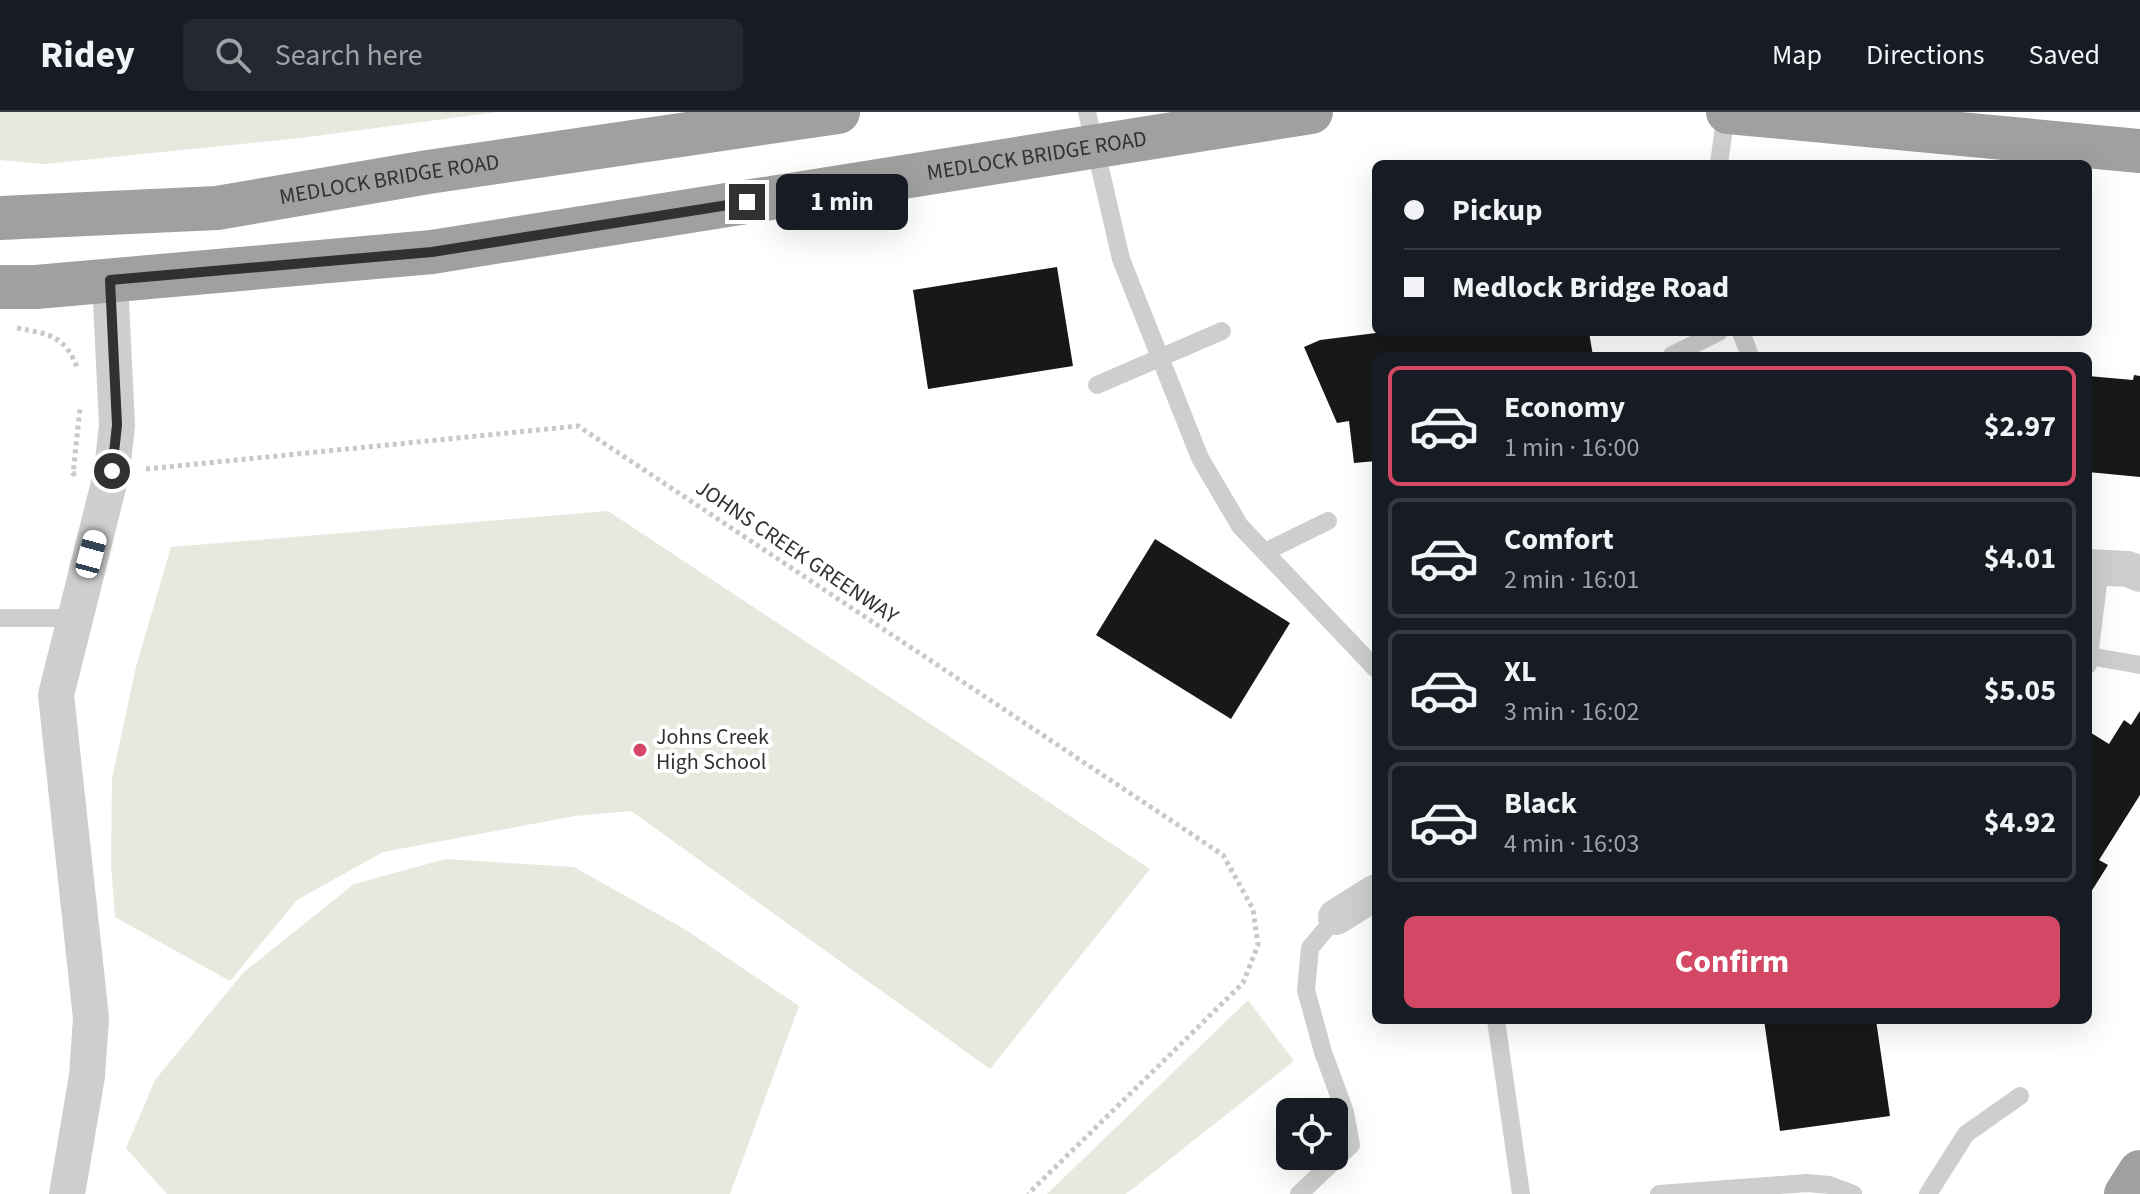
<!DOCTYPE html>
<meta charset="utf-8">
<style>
:root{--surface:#171b24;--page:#242831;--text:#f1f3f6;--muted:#9ea1a6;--line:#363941;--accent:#d34864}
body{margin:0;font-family:"Source Sans 3",sans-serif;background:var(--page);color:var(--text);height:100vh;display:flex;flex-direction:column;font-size:30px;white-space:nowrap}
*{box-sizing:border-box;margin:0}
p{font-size:26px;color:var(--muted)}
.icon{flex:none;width:44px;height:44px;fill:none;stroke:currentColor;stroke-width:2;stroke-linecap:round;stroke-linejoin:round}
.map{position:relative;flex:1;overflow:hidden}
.details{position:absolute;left:1372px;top:240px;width:720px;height:672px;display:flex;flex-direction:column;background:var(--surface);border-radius:12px;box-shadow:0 8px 32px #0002}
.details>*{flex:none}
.top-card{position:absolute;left:1372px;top:48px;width:720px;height:176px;border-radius:12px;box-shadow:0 8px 32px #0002;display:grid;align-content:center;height:176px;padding:0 32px;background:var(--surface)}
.tools{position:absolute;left:1276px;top:986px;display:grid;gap:16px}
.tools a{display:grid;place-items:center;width:72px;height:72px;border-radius:12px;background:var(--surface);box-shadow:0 8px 32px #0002;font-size:40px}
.end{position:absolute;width:36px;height:36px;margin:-18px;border:10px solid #313131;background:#fff;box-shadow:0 0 0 4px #fff}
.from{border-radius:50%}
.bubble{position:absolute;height:56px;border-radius:12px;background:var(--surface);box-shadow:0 8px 32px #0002;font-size:26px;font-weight:700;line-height:56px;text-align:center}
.car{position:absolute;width:24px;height:48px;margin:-24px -12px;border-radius:10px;box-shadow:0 0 6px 2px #0007;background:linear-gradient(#fff 24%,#345 0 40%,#fff 0 76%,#345 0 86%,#fff 0)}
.top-card b{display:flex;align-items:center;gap:28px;height:76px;font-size:30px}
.top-card b+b{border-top:2px solid var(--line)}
.top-card i{width:20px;height:20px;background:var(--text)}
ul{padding:14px 0 0;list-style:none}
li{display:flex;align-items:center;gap:24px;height:120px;margin:0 16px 12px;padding:0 16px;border:4px solid var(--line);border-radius:12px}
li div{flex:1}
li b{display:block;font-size:30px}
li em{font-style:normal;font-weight:700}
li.on{border-color:var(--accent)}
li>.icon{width:72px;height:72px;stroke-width:1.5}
.button{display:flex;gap:16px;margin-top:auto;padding:16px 32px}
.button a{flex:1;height:92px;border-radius:12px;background:var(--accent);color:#fff;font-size:32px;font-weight:700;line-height:92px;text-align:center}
header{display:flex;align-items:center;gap:48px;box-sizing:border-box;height:112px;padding:0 40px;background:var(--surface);border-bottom:2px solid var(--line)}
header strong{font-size:38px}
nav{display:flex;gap:44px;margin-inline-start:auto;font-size:28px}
.search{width:560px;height:72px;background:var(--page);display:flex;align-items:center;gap:20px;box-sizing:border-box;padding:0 28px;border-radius:12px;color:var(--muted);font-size:30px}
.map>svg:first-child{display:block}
.green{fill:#e5e9de}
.building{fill:#181818}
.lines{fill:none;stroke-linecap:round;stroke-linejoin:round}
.path{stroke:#c8c8c8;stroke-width:5;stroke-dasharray:4 4;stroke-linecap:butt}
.service{stroke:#cecece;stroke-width:18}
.minor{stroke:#cecece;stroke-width:36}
.trunk{stroke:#a0a0a0;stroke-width:44}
.route{stroke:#313131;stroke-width:10}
.poi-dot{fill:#d34864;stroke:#fff;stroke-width:3}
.labels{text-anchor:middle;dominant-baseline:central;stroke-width:8;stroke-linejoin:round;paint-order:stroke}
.street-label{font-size:22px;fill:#313131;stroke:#fff}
.poi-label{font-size:22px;fill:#313131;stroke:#fff;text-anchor:start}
</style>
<header>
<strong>Ridey</strong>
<div class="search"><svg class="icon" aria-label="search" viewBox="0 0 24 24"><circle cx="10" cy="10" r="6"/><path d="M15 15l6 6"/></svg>Search here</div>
<nav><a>Map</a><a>Directions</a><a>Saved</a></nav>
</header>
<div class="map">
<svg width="2140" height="1082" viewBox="0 0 2140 1082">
<rect width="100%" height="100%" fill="#fff"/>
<!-- green -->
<g class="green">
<path d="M0,0H498L300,26L44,52L0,48Z"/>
<path d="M608,399L1150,757L990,957L631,699L575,704L383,740L297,788L230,869L115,805L111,752L112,666L136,555L171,435Z"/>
<path d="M446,747L574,755L686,818L799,894L730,1082H167L126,1036L155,968L243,861L354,772Z"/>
<path d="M1248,888L1294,949L1126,1082H1047Z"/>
</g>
<!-- building -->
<g class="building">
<path d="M1057,155L1073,254L928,277L913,178Z"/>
<path d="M1384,220H1589L1593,244H1376V349L1354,351L1349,309L1337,311L1304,235L1320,228Z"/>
<path d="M2134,263L2140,264V365L2088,360V264L2133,268Z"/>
<path d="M1155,427L1290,511L1231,607L1096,523Z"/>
<path d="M2140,599V683L2099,748L2108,753L2091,780L2088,777V619L2109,632L2124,608L2131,613Z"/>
<path d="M1764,908H1876L1890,1004L1780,1019Z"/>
</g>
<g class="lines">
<!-- path -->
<g class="path">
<path d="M17,216C50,222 66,224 78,258"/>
<path d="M146,357L578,314L1223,743L1253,797L1258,833L1243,871L1028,1082"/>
<path d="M76,361L73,362L80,296"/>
</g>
<!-- service -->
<g class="service">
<path d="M1087,0L1121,147L1200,346L1240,414L1376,557"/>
<path d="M1719,52L1726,0"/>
<path d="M1741,220L1750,244"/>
<path d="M1672,243L1719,220"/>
<path d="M1097,273L1222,219"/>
<path d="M1265,440L1328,409"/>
<path d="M0,506H75"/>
<path d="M2089,544L2140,553"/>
<path d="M2088,553L2100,456"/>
<path d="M1496,908L1521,1082"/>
<path d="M1299,1082L1351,1033L1345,1000L1323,940L1306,878L1310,836L1336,805"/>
<path d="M1659,1082L1807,1071L1829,1073L1853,1082"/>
<path d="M1928,1082L1966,1022L2020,984"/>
</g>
<!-- minor -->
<g class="minor">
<path d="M2088,455L2128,457L2140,462"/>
<path d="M1336,805L1376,780"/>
<path d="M67,1082L87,964L91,906L56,583L112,359L117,313L110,168"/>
</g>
<!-- trunk -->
<g class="trunk">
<path d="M1728,0L2140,39"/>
<path id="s1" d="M0,106L217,96L428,60L838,0"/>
<path id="s2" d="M0,175H36L432,140L1311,0"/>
<path d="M2126,1082L2140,1060"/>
</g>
</g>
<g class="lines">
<!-- route -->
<path class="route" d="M112,359L117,313L110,168L432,140L747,90"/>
</g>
<!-- markers -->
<circle class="poi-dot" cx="640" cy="638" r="8"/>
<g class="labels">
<!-- street labels -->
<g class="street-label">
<text stroke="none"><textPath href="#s2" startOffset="1046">MEDLOCK BRIDGE ROAD</textPath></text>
<text stroke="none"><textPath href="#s1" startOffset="392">MEDLOCK BRIDGE ROAD</textPath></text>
<text transform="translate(797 440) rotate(34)">JOHNS CREEK GREENWAY</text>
</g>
<!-- poi labels -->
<g class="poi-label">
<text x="656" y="625">Johns Creek<tspan x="656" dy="25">High School</tspan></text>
</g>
</g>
</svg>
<div class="tools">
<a><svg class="icon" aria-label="locate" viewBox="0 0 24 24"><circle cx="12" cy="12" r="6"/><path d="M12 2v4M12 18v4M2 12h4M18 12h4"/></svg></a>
</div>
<i class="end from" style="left:112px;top:359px"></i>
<i class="end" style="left:747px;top:90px"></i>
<div class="bubble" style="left:776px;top:62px;width:132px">1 min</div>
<i class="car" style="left:91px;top:442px;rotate:15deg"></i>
<div class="top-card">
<b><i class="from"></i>Pickup</b>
<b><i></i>Medlock Bridge Road</b>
</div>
<section class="details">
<ul>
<li class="on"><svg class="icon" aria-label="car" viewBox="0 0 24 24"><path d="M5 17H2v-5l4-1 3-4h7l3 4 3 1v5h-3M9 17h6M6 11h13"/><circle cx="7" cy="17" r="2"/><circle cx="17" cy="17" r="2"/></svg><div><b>Economy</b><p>1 min · 16:00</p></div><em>$2.97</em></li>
<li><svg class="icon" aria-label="car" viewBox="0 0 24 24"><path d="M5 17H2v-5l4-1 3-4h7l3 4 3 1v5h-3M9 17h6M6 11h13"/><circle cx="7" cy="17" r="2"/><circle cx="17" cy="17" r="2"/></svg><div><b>Comfort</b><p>2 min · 16:01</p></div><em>$4.01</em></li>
<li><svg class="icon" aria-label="car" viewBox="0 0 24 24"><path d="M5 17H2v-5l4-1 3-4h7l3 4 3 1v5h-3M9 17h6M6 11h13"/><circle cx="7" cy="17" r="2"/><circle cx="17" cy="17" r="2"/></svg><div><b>XL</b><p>3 min · 16:02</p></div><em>$5.05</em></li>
<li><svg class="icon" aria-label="car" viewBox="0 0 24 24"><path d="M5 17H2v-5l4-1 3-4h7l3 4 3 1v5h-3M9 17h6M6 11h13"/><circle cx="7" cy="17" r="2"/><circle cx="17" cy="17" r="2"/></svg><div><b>Black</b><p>4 min · 16:03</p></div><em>$4.92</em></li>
</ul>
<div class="button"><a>Confirm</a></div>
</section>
</div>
